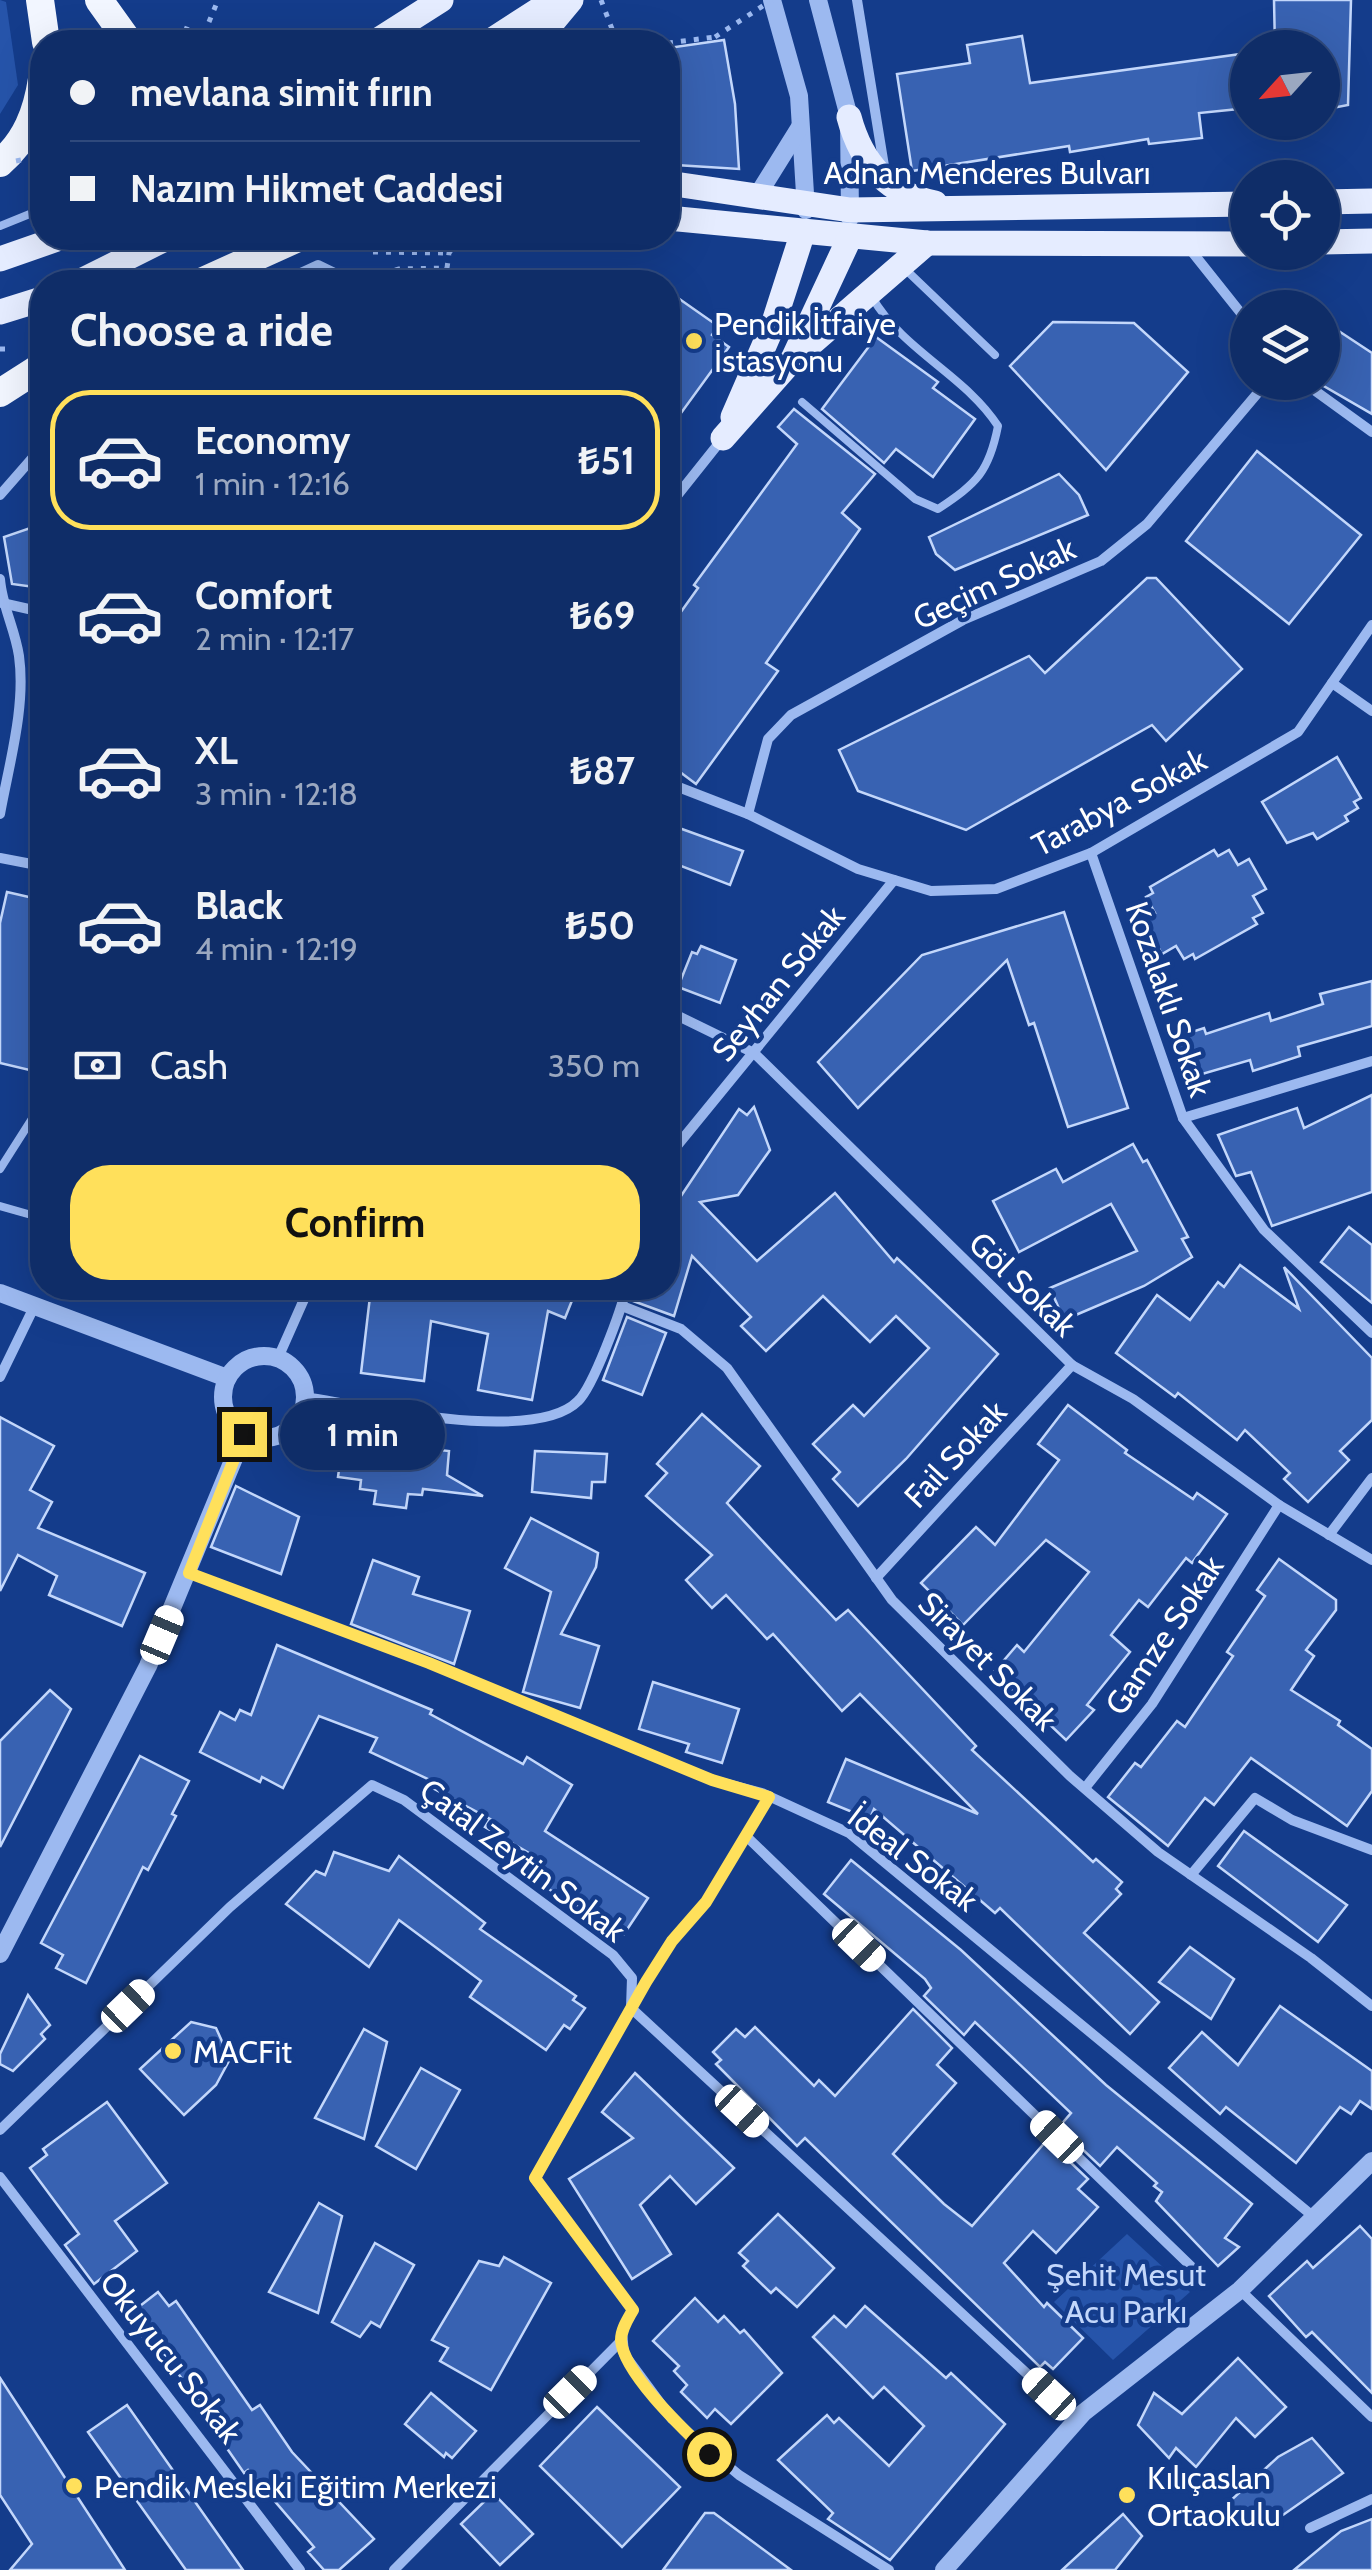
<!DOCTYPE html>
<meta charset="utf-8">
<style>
:root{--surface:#0f2d68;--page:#18356e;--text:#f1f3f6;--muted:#9ba8c0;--line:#2f497c;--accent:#ffe05b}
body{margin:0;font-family:Cabin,sans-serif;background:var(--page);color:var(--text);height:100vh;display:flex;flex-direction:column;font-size:38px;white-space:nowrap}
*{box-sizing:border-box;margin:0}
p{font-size:32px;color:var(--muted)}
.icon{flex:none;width:55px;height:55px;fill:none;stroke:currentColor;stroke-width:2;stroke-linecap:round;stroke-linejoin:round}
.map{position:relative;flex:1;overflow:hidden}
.details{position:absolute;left:30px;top:270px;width:650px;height:1030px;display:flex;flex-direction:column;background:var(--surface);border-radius:40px;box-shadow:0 10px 40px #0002,0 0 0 2px var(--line)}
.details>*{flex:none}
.top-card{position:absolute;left:30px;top:30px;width:650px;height:220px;border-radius:40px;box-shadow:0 10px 40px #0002,0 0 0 2px var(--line);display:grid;align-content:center;height:220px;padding:0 40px;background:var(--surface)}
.needle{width:65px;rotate:243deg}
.controls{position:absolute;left:1230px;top:30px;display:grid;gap:20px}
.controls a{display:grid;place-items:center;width:110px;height:110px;border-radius:50%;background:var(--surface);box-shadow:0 10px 40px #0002,0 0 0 2px var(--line);font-size:50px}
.end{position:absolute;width:45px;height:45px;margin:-22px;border:12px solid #ffe05b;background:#111;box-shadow:0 0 0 5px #111}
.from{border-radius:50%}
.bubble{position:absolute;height:70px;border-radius:35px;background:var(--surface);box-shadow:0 10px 40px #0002,0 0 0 2px var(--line);font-size:32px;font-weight:700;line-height:70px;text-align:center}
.car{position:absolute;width:30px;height:60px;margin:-30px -15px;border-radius:12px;box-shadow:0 0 8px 2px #0007;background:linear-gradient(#fff 24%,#345 0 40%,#fff 0 76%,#345 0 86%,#fff 0)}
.top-card b{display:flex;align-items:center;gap:35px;height:95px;font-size:38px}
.top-card b+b{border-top:2px solid var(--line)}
.top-card i{width:25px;height:25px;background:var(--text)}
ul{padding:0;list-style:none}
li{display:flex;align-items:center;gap:30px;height:140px;margin:0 20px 15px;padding:0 20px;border:5px solid transparent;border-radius:40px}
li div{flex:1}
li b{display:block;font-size:38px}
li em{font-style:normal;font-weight:700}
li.current{border-color:var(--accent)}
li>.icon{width:90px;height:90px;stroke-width:1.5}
h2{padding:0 40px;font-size:45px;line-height:120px}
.pay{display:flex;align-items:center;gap:25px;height:110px;padding:0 40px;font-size:38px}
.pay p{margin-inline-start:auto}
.button{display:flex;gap:20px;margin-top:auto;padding:20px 40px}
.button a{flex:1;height:115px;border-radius:40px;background:var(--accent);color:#111;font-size:40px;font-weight:700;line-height:115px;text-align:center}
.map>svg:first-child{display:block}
.green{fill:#2654aa}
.building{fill:#3862b2;stroke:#c3d7fb;stroke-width:2.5}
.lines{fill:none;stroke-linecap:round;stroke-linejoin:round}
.path{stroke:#9cb9f0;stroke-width:5;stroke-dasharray:5 8;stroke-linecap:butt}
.service{stroke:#9cb9f0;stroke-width:8}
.minor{stroke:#9cb9f0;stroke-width:10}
.tertiary{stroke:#9cb9f0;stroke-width:18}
.primary{stroke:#e5ecff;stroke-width:25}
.trunk{stroke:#f2f6ff;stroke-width:28}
.path-bridge{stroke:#9cb9f0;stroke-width:5;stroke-dasharray:5 8;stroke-linecap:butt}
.route{stroke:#ffe05b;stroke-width:12}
.poi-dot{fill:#ffe05b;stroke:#143c8b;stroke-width:4}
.labels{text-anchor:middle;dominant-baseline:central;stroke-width:9;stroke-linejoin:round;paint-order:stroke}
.street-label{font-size:32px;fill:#fff;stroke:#143c8b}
.poi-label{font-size:32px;fill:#fff;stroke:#143c8b;text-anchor:start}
.park-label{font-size:32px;fill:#c3d7fb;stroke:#143c8b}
</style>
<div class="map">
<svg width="1372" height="2570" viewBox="0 0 1372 2570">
<rect width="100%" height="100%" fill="#143c8b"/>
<!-- green -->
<g class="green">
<path d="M0,0L6,2L18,85L0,114Z"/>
<path d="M1127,2234L1190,2292L1113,2360L1054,2302Z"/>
</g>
<!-- building -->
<g class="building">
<path d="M1274,0H1351L1348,105L1322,110V48H1275Z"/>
<path d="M1022,36L1030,83L1248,53V108L1199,113L1202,138L1149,144L1148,139L1070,152L1069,146L912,171L897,74L970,63L967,45Z"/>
<path d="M724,40L735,104L739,169L676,165L668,106V48Z"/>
<path d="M668,291L718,326L712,335L729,347L668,431Z"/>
<path d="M1322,320L1372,353V414L1322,385Z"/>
<path d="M1053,322L1134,323L1188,372L1106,470L1010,366Z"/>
<path d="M876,337L938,382L933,388L975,419L933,477L896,449L884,463L822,409Z"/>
<path d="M794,409L875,474L842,513L860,529L766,663L778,671L696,784L668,763V630L698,588L694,585L797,444L778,427Z"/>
<path d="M1257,451L1361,535L1289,624L1186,541Z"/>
<path d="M1059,474L1079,495L1088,515L955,570L936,554L929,537Z"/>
<path d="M42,524V588L12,584L4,537Z"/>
<path d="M1147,578H1156L1242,669L1166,741L1152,725L966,830L858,791L839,750L1029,656L1045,673Z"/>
<path d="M1337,757L1361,798L1354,802L1358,808L1345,816L1348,821L1317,839L1313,833L1287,843L1262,802Z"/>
<path d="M668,824L743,851L730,885L668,861Z"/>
<path d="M1214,850L1218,856L1229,850L1238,865L1249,859L1266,889L1253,896L1263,913L1253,918L1257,924L1195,959L1193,954L1184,959L1176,946L1162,954L1143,920L1155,913L1146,897L1153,893L1150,887Z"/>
<path d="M7,892L42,900V1073L0,1063V923Z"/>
<path d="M1064,912L1128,1108L1068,1127L1034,1023L1029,1025L1007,960L858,1108L818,1062L922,955Z"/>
<path d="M701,946L736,960L720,1003L678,987L692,952L697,954Z"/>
<path d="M1372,981V1026L1298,1047L1300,1056L1253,1071L1250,1060L1185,1079L1173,1038L1204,1028L1206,1034L1269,1013L1271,1021L1323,1004L1320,994Z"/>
<path d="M1372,1095V1192L1272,1226L1251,1172L1236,1176L1218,1135L1297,1108L1304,1128Z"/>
<path d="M754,1107L770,1150L738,1195L700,1202L757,1261L835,1193L894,1262L897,1258L998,1354L906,1459L858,1506L833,1479L840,1472L813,1444L853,1405L864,1416L929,1348L896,1316L870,1342L823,1296L766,1351L741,1326L751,1317L692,1256L674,1316L633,1301L638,1288H668V1224L671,1225L673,1208L739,1109L747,1115Z"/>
<path d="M1133,1144L1143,1162L1147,1160L1188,1237L1182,1239L1192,1257L1144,1286L1064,1320L1050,1288L1137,1251L1111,1204L1019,1252L993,1201L1056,1169L1063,1182Z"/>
<path d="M1349,1227L1372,1245V1303L1321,1262Z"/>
<path d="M1240,1265L1299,1309L1284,1267L1372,1358V1420L1340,1451L1349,1460L1308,1502L1284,1479L1290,1473L1245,1430L1237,1440L1178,1393L1175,1397L1116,1353L1157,1295L1190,1320L1218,1282L1224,1287Z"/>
<path d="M371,1288H465L520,1300L493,1288H577L565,1318L548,1311L532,1400L478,1390L488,1334L431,1321L424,1381L361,1373Z"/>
<path d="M627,1317L666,1333L642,1395L603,1380Z"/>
<path d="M1068,1405L1127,1450L1125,1453L1193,1499L1197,1493L1227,1514L1192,1563L1186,1558L1148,1607L1139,1600L1111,1635L1130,1652L1087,1705L1094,1710L1066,1740L994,1672L1017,1645L1024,1652L1089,1572L1046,1540L963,1625L921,1583L976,1527L995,1545L1059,1460L1038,1444Z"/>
<path d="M702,1414L760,1466L727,1503L836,1620L848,1610L976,1746L972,1750L1093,1862L1096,1859L1122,1882L1116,1889L1121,1894L1084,1933L1159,2002L1130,2034L1000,1908L995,1913L874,1809L871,1816H862L828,1802L846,1759L978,1814L860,1694L842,1711L773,1634L767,1639L726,1595L712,1608L686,1580L712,1555L646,1496L667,1473L657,1464Z"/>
<path d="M0,1417L54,1446L30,1490L52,1502L38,1528L145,1573L122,1626L49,1595L57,1576L18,1555L0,1591Z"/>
<path d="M343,1439L449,1451L447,1475L483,1496L423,1489L422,1495L408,1494L406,1508L374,1504L376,1491L360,1489L361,1480L338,1477Z"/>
<path d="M535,1451L607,1454L605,1482H592L591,1498L532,1492Z"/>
<path d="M236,1486L299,1517L281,1574L211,1547Z"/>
<path d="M531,1518L598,1553L596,1567L561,1634L599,1646L580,1708L523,1692L551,1592L505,1568Z"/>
<path d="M1279,1559L1336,1600V1610L1306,1650L1314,1656L1291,1690L1340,1721L1338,1725L1372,1749V1791L1347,1826L1251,1758L1214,1805L1205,1798L1168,1846L1108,1797L1135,1763L1141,1767L1177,1721L1185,1727L1233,1656L1227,1652L1265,1596L1257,1590Z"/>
<path d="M373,1560L419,1577L413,1594L470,1611L454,1664L351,1624Z"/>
<path d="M277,1645L432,1710L430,1714L523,1764L527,1757L572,1785L545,1831L648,1898L624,1934L547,1888L550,1883L536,1875L544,1862L485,1827L490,1819L427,1785L430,1780L370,1752L377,1738L319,1716L283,1788L262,1777L260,1782L200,1752L220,1712L235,1720L240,1710L251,1715Z"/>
<path d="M653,1682L739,1709L722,1763L686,1752L689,1744L639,1729Z"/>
<path d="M50,1690L71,1709L0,1847V1741Z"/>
<path d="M140,1756L189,1781L172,1814L176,1816L148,1870L143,1867L86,1983L56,1968L63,1955L41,1943Z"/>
<path d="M1244,1831L1347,1905L1318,1942L1218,1866Z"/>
<path d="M334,1852L389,1871L399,1856L485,1923L480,1929L576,1996L573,2000L585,2008L570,2029L564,2025L546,2050L470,1997L481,1981L399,1920L369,1967L286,1904L316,1871L325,1875Z"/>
<path d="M851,1860L961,1950L1106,2085L1252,2204L1225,2238L1239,2247L1218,2266L1156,2201L1162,2192L1154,2186L1157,2183L1117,2147L1100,2166L1059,2127L1071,2113L975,2022L964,2035L924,1996L931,1988L925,1979L824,1894Z"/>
<path d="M1190,1947L1234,1979L1211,2019L1159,1982Z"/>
<path d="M28,1995L50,2025L41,2034L45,2039L13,2071L0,2064V2054Z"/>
<path d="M1280,2006L1372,2071V2109L1360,2101L1351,2114L1340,2107L1296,2163L1226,2107L1220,2114L1169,2068L1202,2032L1238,2065Z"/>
<path d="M913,2009L952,2048L937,2065L956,2083L893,2154L944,2204L972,2226L1047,2140L1088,2179L1078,2189L1098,2207L1056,2253L1033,2231L1004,2263L1044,2307L1047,2303L1083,2338L1053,2369L1045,2362L1040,2367L805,2138L797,2146L716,2064L721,2060L713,2052L736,2029L745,2037L755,2027L814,2086L819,2080L835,2096Z"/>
<path d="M191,2022L216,2028L230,2059L216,2085L184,2115L140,2069Z"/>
<path d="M364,2029L387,2042L364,2139L315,2118Z"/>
<path d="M421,2068L460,2090L416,2169L376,2146Z"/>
<path d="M635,2073L734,2168L696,2204L670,2176L640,2205L671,2254L632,2279L569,2179L633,2138L602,2112Z"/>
<path d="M107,2102L167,2183L115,2221L137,2251L94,2284L65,2245L79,2234L30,2168L47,2155L43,2149Z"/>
<path d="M319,2203L342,2216L318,2313L269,2292Z"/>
<path d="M778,2214L834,2268L797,2307L776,2288L771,2293L743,2266L748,2261L739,2253Z"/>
<path d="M1360,2226L1372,2239V2393L1312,2332L1306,2337L1269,2296L1307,2261L1313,2268Z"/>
<path d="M375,2243L414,2265L380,2327L371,2322L360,2337L332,2322Z"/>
<path d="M504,2257L551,2283L491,2390L440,2361L448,2348L432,2340L479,2261L499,2266Z"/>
<path d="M158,2292L169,2306L176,2301L252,2410L260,2405L292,2452L374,2539L339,2570H324L308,2552L314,2547L248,2470L244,2473L217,2434L221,2431L162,2352L157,2356L127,2316Z"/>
<path d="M695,2298L718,2322L724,2316L740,2333L744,2330L782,2373L731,2424L715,2409L707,2418L681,2392L687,2385L674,2371L679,2366L653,2341Z"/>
<path d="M865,2306L946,2378L951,2373L1005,2424L890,2560L828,2519L833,2513L778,2460L827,2415L834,2423L839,2418L889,2466L924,2426L884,2387L873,2398L813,2337L834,2316L846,2327Z"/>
<path d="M1238,2358L1286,2407L1255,2437L1236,2418L1196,2467L1176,2448L1169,2458L1138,2425L1154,2393L1182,2414Z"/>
<path d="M0,2378L125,2570H10L32,2544L0,2495Z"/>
<path d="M431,2393L476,2431L452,2458L446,2453L444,2457L405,2424Z"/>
<path d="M127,2405L243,2570H186L88,2432Z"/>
<path d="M597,2407L680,2487L622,2547L540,2466Z"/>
<path d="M1312,2438L1343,2473L1283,2515L1264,2522L1257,2514L1246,2524L1228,2503L1278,2457Z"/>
<path d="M493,2493L533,2534L500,2565L461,2524Z"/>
<path d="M705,2513H714L791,2570H663Z"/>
<path d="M1123,2514L1142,2536L1115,2570H1062Z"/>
<path d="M1372,2519V2570H1294L1341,2531Z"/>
</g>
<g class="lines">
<!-- path -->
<g class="path">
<path d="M601,0L617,42"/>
<path d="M184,28L222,42"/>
<path d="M204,34L218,0"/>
<path d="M181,40L188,42"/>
<path d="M668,43L715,37"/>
<path d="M37,163L40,190"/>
<path d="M373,252L449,253"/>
<path d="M370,277L399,269L447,268L449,253L460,238"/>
<path d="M442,282L447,268"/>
<path d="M0,349H5"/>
</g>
<!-- service -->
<g class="service">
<path d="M0,226L42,209"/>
<path d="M904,268L995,355"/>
<path d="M802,402L915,499L938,509C977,483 989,472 998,426C965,375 903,351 872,297"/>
<path d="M0,1169L42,1103"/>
<path d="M0,1206L42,1218"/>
</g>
<!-- minor -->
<g class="minor">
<path d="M857,0L885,172"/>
<path d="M1189,248L1248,322"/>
<path d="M281,282L318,265L353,282"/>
<path d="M1303,382L1372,432"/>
<path d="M668,480L681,490"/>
<path d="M0,495L42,447"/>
<path d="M668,507L723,438"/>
<path d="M0,579C2,606 15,629 19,656C26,707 9,764 0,814"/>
<path d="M2,603L42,612"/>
<path d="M1332,683L1372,711"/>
<path d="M668,783L748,814L858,869L931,891L996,889L1091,853L1298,732L1372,625"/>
<path d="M748,814L768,739L791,715L963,620L1101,561L1147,524L1267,382"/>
<path d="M1091,853L1183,1118L1264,1230L1372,1333"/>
<path d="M0,858L42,866"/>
<path d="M668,1011L754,1053L1072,1365L1133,1399L1279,1505L1372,1560"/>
<path d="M1183,1118L1372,1061"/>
<path d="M668,1167L676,1147L894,880"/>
<path d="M622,1306L681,1329L727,1368L892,1600L1070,1776L1158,1852L1311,1958L1372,2006"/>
<path d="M278,1358L309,1288"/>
<path d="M0,1377L35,1305"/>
<path d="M305,1397C364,1406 535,1445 578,1401C593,1387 622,1309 626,1288"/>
<path d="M1329,1535L1372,1478"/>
<path d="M189,1573L429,1663L712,1780L762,1793L849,1833L1314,2217"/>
<path d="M876,1578L1072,1365"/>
<path d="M1085,1788L1152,1704L1279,1505"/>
<path d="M769,1797L706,1902L672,1941L646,1982L535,2179L633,2310L622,2331L624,2354L672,2419L739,2475L889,2570"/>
<path d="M746,1836L1199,2274"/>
<path d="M1191,1875L1255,1798L1292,1820L1372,1850"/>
<path d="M0,2130L230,1907L372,1785L404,1800L613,1955L632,1978L631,2008L1076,2419"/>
<path d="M0,2177L300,2570"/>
<path d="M1240,2290L1372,2417"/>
<path d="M1310,2528L1372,2499"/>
<path d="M394,2570L621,2341"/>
</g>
<!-- tertiary -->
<g class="tertiary">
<path d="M772,0L799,96L806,210"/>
<path d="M818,0L849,117L850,218"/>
<path d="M757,196L800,127"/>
<path d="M0,1293L227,1378"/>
<circle cx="264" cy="1397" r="41"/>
<path d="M0,1954L148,1666L244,1434"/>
<path d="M944,2570L1083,2413L1240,2290L1372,2161"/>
</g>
<!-- primary -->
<g class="primary">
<path d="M375,42L441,0"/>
<path d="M489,42L554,0"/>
<path d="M536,42L571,0"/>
<path d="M849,117C861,162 887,194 935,203"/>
<path d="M668,183L850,210L1248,204"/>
<path d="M1322,202L1372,201"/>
<path d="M668,218L927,243L1248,244"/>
<path d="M1322,242L1372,241"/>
<path d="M0,259L60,238"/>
<path d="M79,282L167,238"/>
<path d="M0,312L42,299"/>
<path d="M800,353L927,243"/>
<path d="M733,417L773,325L802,235"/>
<path d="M723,438L793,359L849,239"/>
</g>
<!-- trunk -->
<g class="trunk">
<path d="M40,0L46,42"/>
<path d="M99,0L129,42"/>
<path d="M0,163C26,141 37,112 42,79"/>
<path d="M201,282L298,238"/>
<path d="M0,393L42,366"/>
</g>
<!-- path-bridge -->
<g class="path-bridge">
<path d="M715,37L772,0"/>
<path d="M16,161L42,156"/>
</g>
</g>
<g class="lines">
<!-- route -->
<path class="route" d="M244,1434L189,1573L429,1663L712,1780L769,1797L706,1902L672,1941L646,1982L535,2178L633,2310C628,2319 621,2329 621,2340C623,2373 685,2431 709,2454"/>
</g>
<!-- markers -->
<g class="poi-dot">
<circle cx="694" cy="341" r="10"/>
<circle cx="173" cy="2051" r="10"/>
<circle cx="74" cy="2486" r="10"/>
<circle cx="1127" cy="2495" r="10"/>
</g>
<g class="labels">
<!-- street labels -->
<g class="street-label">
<text x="987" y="172">Adnan Menderes Bulvarı</text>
<text transform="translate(994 583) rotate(-25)">Geçim Sokak</text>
<text transform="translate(1119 802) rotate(-28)">Tarabya Sokak</text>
<text transform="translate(778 983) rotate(-51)">Seyhan Sokak</text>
<text transform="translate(1169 999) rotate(71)">Kozalaklı Sokak</text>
<text transform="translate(1023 1284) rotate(44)">Göl Sokak</text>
<text transform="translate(955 1454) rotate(-47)">Fail Sokak</text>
<text transform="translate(1164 1635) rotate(-56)">Gamze Sokak</text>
<text transform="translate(988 1661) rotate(45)">Sirayet Sokak</text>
<text transform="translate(913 1858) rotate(37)">İdeal Sokak</text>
<text transform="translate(523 1860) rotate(37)">Çatal Zeytin Sokak</text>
<text transform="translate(171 2357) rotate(52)">Okuyucu Sokak</text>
</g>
<!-- poi labels -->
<g class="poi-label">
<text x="714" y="323">Pendik İtfaiye<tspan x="714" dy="37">İstasyonu</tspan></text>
<text x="193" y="2051">MACFit</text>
<text x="1147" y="2477">Kılıçaslan<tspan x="1147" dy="37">Ortaokulu</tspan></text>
<text x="94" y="2486">Pendik Mesleki Eğitim Merkezi</text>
</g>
<!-- park labels -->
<g class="park-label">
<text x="1126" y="2274">Şehit Mesut<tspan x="1126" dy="37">Acu Parkı</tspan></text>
</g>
</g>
</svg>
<div class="controls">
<a><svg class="needle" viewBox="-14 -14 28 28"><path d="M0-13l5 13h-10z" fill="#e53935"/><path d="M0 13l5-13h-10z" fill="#9ba8c0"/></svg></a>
<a><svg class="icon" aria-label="locate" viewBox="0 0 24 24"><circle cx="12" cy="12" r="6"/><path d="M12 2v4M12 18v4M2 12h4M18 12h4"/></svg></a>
<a><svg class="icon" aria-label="layers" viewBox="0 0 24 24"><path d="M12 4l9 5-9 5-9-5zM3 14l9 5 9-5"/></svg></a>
</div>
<i class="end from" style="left:709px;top:2454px"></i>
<i class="end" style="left:244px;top:1434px"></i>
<div class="bubble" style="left:280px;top:1400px;width:165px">1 min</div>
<i class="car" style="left:162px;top:1635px;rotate:23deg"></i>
<i class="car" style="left:859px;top:1945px;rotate:134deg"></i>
<i class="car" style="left:128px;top:2006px;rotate:46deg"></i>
<i class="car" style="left:742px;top:2111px;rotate:133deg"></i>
<i class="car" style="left:1057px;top:2137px;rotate:314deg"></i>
<i class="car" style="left:570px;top:2392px;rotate:45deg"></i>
<i class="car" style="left:1049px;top:2394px;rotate:313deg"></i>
<div class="top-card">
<b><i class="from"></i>mevlana simit fırın</b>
<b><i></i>Nazım Hikmet Caddesi</b>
</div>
<section class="details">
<h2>Choose a ride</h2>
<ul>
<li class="current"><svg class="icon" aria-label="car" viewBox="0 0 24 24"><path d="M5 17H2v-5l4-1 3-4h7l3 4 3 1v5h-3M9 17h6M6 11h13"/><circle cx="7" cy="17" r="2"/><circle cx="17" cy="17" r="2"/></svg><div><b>Economy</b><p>1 min · 12:16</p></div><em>₺51</em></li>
<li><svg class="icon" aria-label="car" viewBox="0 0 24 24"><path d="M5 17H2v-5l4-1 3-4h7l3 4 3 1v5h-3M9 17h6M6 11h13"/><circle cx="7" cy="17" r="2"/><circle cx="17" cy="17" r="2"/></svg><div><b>Comfort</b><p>2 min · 12:17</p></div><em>₺69</em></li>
<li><svg class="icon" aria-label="car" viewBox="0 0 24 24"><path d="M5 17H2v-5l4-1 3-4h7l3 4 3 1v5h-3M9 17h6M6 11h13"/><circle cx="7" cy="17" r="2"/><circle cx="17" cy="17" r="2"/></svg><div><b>XL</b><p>3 min · 12:18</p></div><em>₺87</em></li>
<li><svg class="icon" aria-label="car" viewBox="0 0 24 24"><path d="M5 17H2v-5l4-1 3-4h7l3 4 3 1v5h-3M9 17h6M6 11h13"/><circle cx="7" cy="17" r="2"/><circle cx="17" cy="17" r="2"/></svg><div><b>Black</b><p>4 min · 12:19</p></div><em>₺50</em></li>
</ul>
<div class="pay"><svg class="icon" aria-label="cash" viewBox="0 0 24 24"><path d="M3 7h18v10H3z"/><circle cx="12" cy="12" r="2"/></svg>Cash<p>350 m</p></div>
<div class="button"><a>Confirm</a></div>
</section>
</div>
